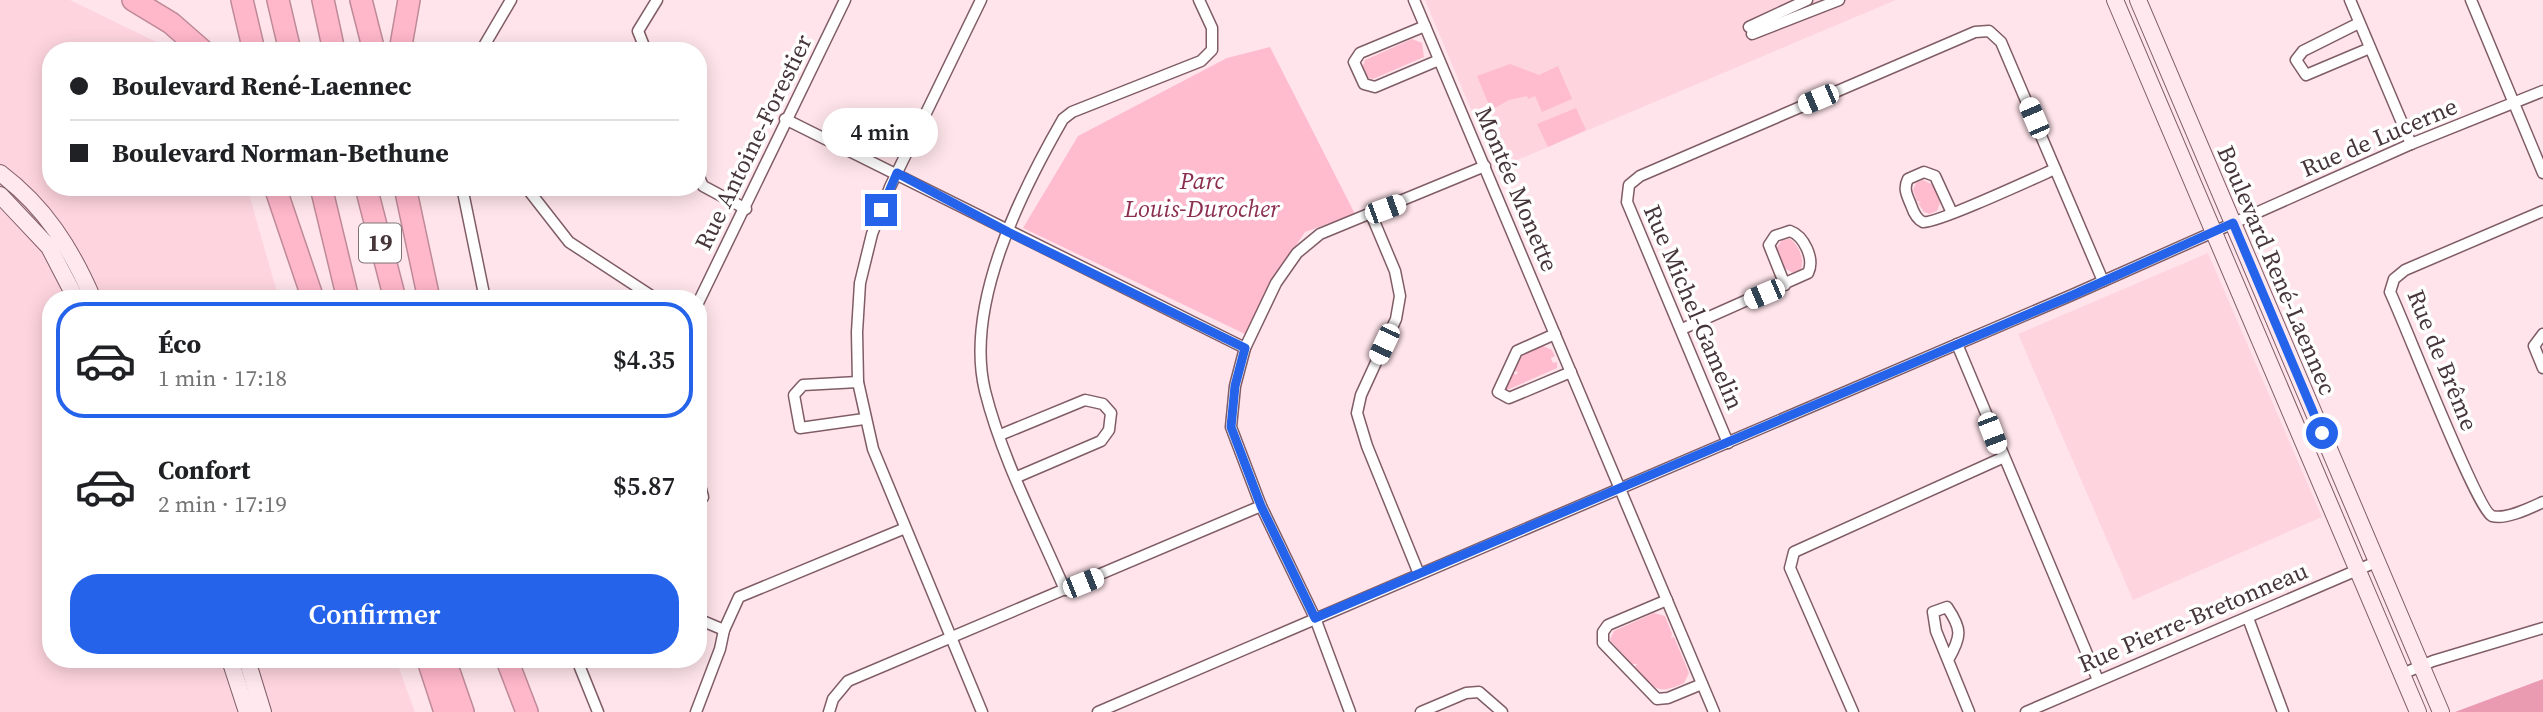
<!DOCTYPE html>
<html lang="fr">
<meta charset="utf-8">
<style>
:root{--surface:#fff;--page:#f6f6f6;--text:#202124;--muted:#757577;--line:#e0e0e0;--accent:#2563eb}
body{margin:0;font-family:"Source Serif 4",serif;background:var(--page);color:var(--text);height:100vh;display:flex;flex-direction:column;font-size:26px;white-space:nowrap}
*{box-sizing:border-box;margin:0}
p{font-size:23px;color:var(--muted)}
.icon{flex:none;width:38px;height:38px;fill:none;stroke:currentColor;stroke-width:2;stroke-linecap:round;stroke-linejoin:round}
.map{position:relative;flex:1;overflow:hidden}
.panel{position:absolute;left:42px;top:290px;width:665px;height:378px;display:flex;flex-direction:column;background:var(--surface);border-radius:28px;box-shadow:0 4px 18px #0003}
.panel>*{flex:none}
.hud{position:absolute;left:42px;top:42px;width:665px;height:154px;border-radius:28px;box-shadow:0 4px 18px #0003;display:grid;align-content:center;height:154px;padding:0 28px;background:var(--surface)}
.end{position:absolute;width:32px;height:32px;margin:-16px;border:9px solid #2563eb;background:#fff;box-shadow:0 0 0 4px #fff}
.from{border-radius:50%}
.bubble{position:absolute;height:49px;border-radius:24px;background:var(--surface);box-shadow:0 4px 18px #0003;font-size:23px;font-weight:600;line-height:49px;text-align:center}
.car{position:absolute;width:21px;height:42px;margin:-21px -10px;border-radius:9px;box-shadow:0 0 5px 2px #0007;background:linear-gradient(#fff 24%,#345 0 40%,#fff 0 76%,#345 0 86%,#fff 0)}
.hud b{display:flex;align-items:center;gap:24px;height:66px;font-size:26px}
.hud b+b{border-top:2px solid var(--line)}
.hud i{width:18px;height:18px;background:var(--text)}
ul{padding:12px 0 0;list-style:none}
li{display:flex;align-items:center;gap:21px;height:116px;margin:0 14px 10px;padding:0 14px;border:4px solid transparent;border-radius:28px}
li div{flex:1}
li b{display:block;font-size:26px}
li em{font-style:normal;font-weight:600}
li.current{border-color:var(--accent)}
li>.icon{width:63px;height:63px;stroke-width:1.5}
.cta{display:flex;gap:14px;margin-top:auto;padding:14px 28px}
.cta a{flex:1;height:80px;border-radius:28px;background:var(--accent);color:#fff;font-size:28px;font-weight:600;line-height:80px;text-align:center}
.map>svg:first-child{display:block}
.built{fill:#fed5df}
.green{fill:#febcce}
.forest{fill:#ea9ab1}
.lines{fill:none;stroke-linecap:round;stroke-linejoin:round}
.street-casing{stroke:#805d66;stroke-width:13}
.secondary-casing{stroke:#805d66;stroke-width:18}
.highway-casing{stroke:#be8a98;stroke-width:24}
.street{stroke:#fff;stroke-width:10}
.secondary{stroke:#ffe9ef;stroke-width:16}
.highway{stroke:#ffb7ca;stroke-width:21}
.route{stroke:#2563eb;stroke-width:9}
.labels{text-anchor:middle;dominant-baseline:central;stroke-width:7;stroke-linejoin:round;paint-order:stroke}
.shield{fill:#fff;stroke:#7e7275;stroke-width:2}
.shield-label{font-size:23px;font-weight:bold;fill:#46363a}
.street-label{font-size:24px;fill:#46363a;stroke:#fff}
.park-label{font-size:24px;font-style:italic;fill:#8b2e50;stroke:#fff}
</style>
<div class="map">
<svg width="2543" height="712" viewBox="0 0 2543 712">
<rect width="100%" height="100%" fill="#ffe5eb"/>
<!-- built -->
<g class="built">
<path d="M0,0H70L175,51H51V187H247L279,299H51V660H396L415,712H0Z"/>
<path d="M1425,0H1896L1496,169Z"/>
<path d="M2208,253L2322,517L2133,600L2018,334Z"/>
</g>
<!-- green -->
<g class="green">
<path d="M1412,39L1422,43L1424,57L1373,79L1366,77L1362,68L1365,60Z"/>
<path d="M1270,47L1355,214L1305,232L1273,280L1247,335L1023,228L1078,136L1227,58Z"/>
<path d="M1510,64L1539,75L1558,66L1572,99L1542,112L1535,96L1528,99L1527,96L1509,100L1491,110L1477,76Z"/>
<path d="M1576,108L1586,130L1548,147L1537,124Z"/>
<path d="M1923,180L1933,185L1940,203L1937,211L1930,214L1924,212L1918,203L1921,202L1917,201L1913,190L1916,183Z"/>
<path d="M1790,239C1798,244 1805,259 1801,269L1793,273L1784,268L1776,249L1782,240Z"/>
<path d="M1543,346L1552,350L1555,356L1551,358L1553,363L1557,362V368L1505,391L1513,373L1516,375L1518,372L1514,371L1523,354Z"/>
<path d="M1654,613L1665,616L1672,634L1671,638L1674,637L1689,673L1684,683C1655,696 1655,688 1635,667L1637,664H1632L1610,640L1614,631Z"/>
</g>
<!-- forest -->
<path class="forest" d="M2543,679V712H2455Z"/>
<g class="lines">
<!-- street casing -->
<g class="street-casing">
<g id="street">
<path d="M981,0L890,187L872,234L860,283L857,332L858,382L873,449L982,712"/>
<path d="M1414,0L1714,712"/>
<path d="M2350,0L2411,144"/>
<path d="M2471,0L2543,173"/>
<path d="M2359,23L2303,51L2296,60L2306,75L2370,48"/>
<path d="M1425,26L1360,53L1354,62L1364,84L1375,87L1439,60"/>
<path d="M1749,27L1807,0"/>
<path d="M1752,34L1839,0"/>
<path d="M481,51L511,0"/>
<path d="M646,51L638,31L657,0"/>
<path d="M785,119L1245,348"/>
<path d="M698,175L703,186L746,209"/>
<path d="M462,187L485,299"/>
<path d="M526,187L569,242L656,299"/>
<path d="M2543,211L2405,270L2394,279L2390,292C2404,321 2477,510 2492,516C2506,520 2530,508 2543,502"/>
<path d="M1952,213L1935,176L1924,172L1908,179C1903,189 1907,195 1911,205C1913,211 1916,219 1923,222C1933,225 2037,177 2055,169"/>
<path d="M1371,214L1395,271L1400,296L1396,319L1361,395L1357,413L1367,446L1419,574"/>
<path d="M698,303L845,0"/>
<path d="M1682,329L1808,273C1815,259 1804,236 1790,231L1775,236L1769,245L1785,285"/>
<path d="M1555,334L1517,351L1498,392L1509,398L1571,372"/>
<path d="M2543,334L2534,346L2543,368"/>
<path d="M1957,344L2098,680"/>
<path d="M858,382L803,385L794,395L800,428L864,419"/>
<path d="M1000,435L1085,400L1103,404L1111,413L1109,430L1101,441L1017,477"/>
<path d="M1728,443L1627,202L1629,185L1640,176L1975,32L1989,31L2001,42L2103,281"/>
<path d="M698,478L703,497L698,499"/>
<path d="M1065,590C1037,525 1002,459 985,391C964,305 1021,192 1063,119L1072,112L1201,61L1212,50V28L1199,0"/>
<path d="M1667,600L1608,625L1603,632V643L1657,699L1668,698L1702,684"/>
<path d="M2248,618L2283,712"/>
<path d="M698,619L724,630"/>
<path d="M577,660L598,712"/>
<path d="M1948,660C1962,636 1962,629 1947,607L1933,612L1936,631L1969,712"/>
<path d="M2402,674L2433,661L2543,628"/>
<path d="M696,712L720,649L724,630L739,597L903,529"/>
<path d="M829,712L833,699L848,681L1261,506"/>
<path d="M1098,712L2072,295L2411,144L2543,91"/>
<path d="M1350,712L1315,618L1261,506L1231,427L1235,386L1245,348L1276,283L1297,253L1320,234L1485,166"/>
<path d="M1421,712L1466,693L1479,692L1502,712"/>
<path d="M1853,712L1790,568L1794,552L2002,458"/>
<path d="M2026,712L2376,562"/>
</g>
</g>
<!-- secondary casing -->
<g class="secondary-casing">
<g id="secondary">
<path d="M2115,0L2418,712"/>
<path d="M2138,0L2441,712"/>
<path d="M0,173C45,207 71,248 93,299"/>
<path d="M0,195L49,247L76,299"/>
<path d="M230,660L247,712"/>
<path d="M247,660L263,712"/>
</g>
</g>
<!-- highway casing -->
<g class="highway-casing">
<g id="highway">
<path d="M133,0L171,23L203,51"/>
<path d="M242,0L254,51"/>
<path d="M278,0L290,51"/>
<path d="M323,0L334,51"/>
<path d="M361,0L374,51"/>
<path d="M400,51L409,0"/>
<path d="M275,187L313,299"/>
<path d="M321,187L348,299"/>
<path d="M366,187L395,299"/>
<path d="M405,187L429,299"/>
<path d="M428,660L445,712"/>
<path d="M445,660L463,712"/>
<path d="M507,660L527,712"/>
</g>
</g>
<!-- street -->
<use href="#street" class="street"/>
<!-- secondary -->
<use href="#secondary" class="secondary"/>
<!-- highway -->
<use href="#highway" class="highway"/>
</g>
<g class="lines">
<!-- route -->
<path class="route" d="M881,210L897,173L1008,232L1245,348L1235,386L1231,427L1261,506L1315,618L2073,295L2233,223L2322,433"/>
</g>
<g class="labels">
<!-- shield labels -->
<rect class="shield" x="359" y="223.5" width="42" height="39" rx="5"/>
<g class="shield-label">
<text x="380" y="243">19</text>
</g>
<!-- street labels -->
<g class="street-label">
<text transform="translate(2379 137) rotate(-23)">Rue de Lucerne</text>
<text transform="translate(753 142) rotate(-64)">Rue Antoine-Forestier</text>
<text transform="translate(1517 189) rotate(67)">Montée Monette</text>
<text transform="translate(2277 270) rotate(67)">Boulevard René-Laennec</text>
<text transform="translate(1694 307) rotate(67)">Rue Michel-Gamelin</text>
<text transform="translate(2443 360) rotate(68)">Rue de Brême</text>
<text transform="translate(2193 617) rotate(-23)">Rue Pierre-Bretonneau</text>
</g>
<!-- park labels -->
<g class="park-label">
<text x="1202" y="180">Parc<tspan x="1202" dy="28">Louis-Durocher</tspan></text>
</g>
</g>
</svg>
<i class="end from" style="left:2322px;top:433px"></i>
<i class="end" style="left:881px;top:210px"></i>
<div class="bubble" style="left:822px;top:108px;width:116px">4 min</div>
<i class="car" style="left:1818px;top:99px;rotate:247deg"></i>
<i class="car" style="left:2034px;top:118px;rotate:337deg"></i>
<i class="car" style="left:1385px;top:209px;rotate:70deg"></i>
<i class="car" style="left:1764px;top:294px;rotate:247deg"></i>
<i class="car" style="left:1384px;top:344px;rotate:205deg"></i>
<i class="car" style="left:1992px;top:433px;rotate:159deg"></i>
<i class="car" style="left:1083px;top:583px;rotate:68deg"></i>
<div class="hud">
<b><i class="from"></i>Boulevard René-Laennec</b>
<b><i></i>Boulevard Norman-Bethune</b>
</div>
<section class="panel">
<ul>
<li class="current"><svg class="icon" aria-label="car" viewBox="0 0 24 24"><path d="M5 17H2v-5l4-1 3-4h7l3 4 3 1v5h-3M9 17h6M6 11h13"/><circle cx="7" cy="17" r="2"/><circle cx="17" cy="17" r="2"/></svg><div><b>Éco</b><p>1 min · 17:18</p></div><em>$4.35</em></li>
<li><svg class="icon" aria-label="car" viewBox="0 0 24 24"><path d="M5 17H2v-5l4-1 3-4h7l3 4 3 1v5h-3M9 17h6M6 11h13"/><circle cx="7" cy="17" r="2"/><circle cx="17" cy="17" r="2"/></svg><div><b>Confort</b><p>2 min · 17:19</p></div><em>$5.87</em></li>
</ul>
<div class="cta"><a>Confirmer</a></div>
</section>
</div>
